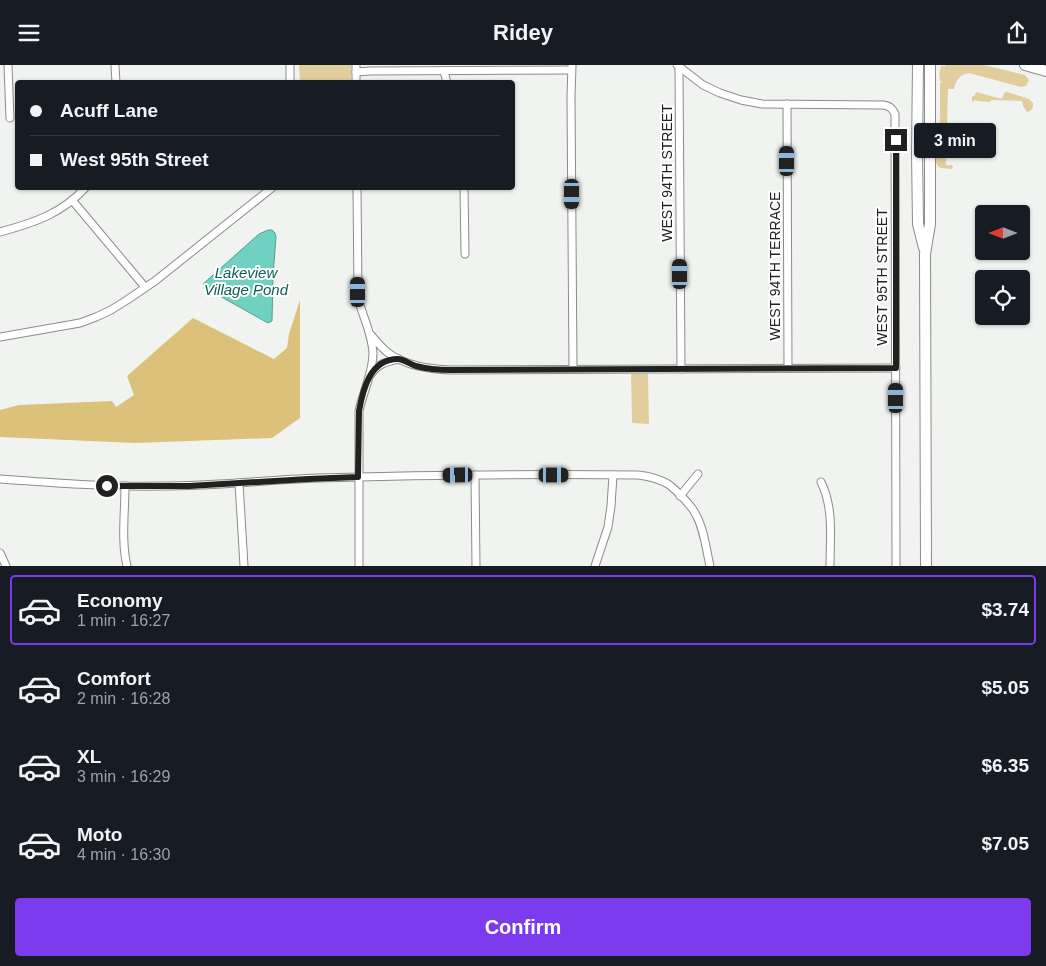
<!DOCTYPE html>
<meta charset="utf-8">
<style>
:root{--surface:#171b24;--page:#20242c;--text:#f1f3f6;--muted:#9ea1a6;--line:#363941;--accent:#7c3aed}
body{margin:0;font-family:Helvetica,sans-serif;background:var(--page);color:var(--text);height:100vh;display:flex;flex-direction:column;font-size:19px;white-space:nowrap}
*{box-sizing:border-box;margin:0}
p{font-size:16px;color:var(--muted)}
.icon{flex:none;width:28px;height:28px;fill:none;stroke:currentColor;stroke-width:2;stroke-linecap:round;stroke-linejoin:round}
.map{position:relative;height:501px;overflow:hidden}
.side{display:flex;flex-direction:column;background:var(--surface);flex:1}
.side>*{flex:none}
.hud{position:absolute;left:15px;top:15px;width:500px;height:110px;border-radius:5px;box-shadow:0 1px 4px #0004;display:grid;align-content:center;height:110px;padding:0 15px;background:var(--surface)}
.needle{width:32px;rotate:270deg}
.fabs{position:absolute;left:975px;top:140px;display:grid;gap:10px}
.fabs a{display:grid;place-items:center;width:55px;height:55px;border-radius:5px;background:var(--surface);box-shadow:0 1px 4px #0004;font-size:25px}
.end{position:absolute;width:22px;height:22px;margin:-11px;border:6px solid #212220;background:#fff;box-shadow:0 0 0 2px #fff}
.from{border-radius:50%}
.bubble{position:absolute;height:35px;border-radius:5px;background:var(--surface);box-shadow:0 1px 4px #0004;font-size:16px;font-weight:800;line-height:35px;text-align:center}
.car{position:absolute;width:15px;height:30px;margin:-15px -8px;border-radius:6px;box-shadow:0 0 4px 1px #0007;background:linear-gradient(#222 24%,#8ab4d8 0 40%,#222 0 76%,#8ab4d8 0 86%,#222 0)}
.hud b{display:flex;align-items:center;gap:18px;height:48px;font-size:19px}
.hud b+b{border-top:1px solid var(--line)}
.hud i{width:12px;height:12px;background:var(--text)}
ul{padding:9px 0 0;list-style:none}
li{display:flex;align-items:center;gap:15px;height:70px;margin:0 10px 8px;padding:0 5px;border:2px solid transparent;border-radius:5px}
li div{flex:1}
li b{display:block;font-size:19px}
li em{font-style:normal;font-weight:800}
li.current{border-color:var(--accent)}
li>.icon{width:45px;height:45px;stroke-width:1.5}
.primary-button{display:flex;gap:10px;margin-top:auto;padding:10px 15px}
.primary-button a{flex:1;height:58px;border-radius:5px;background:var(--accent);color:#fff;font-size:20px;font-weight:800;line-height:58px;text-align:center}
header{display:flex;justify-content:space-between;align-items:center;height:65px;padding:0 15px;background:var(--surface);font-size:22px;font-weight:800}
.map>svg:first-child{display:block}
.green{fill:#e2ce9c}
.forest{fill:#dcc17a}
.water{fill:#70d1c2;stroke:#589c91}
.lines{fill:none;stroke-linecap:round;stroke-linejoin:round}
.minor-casing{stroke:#8a8d89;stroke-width:9}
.secondary-casing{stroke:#8a8d89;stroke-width:12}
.minor{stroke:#fff;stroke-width:7}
.secondary{stroke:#fff;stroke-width:10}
.route{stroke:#212220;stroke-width:6}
.labels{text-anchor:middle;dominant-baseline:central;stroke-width:4;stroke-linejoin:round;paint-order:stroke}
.street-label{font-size:14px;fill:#212220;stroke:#fff}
.water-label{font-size:15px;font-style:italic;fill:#0c6056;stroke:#fff}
</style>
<header><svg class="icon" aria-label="menu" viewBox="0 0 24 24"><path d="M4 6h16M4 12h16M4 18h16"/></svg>Ridey<svg class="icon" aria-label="share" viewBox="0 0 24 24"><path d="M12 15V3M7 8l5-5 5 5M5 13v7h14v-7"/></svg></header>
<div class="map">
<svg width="1046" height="501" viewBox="0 0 1046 501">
<rect width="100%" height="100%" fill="#f1f3f0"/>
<!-- green -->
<g class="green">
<path d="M299,0H351V17H300Z"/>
<path d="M942,0L944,2L946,0H984L1025,10L1029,15L1026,21L1021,22L969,8C959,10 956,15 954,24H948L946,100H952L953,102L952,104C945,103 939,105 936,98L940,53V18H942C938,14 939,5 942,0Z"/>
<path d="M976,27L1002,34L1004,28L1007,27L1029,34L1033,38C1034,42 1032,46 1027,47L1023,41L1022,36L991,35L990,37L977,36L976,35L972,37V32L975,30Z"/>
<path d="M631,309H648L649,359L632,358Z"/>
</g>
<!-- forest -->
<path class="forest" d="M300,235V353L272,373L135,378L0,372V345L19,340L112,336L116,342L134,330L127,311L193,253L274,294L287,283L289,269Z"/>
<!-- water -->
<path class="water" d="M268,165H272L275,168L276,172L273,211L272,256L268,258L209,225L203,219L259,169Z"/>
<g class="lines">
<!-- minor casing -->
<g class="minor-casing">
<g id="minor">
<path d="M8,0L10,53"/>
<path d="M115,0L116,18"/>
<path d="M290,0V18"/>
<path d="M356,0V18"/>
<path d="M572,0L571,32L573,304"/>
<path d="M677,0L703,20L720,28L741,35L762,39L883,40C890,41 892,43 895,49L896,501"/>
<path d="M679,2L681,304"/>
<path d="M444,6L447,18"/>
<path d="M356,7L370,6L571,5"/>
<path d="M787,39L788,303"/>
<path d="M357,122L358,227C359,232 359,238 361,243C366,259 372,271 373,288C373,308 363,327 359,346V501"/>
<path d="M464,122L465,189"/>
<path d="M72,135L145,222"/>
<path d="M0,167C33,158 62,149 86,122"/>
<path d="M371,270C376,276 381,282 387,287C405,301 429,304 451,305L896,303"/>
<path d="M0,272L80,258L96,252L111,245L127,235L155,216L273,122"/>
<path d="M371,309C379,298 386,297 399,294"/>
<path d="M475,410L476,501"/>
<path d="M0,414C54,418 108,422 162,421C214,421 265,415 317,413C423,410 531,409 638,410C647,411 659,414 668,419C675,424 691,440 695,448C704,463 706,484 710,501"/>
<path d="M821,417C834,443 830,473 830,501"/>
<path d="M239,418L244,501"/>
<path d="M125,421C125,447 121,476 127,501"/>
<path d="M680,431L698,409"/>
<path d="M0,488L6,501"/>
<path d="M595,501L608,462L611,441L613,410"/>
</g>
</g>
<!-- secondary casing -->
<g class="secondary-casing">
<g id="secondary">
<path d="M918,0L917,87L918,159L924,183"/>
<path d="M1025,0L1046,6"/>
<path d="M926,501L925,189L930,159V0"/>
</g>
</g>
<!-- minor -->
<use href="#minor" class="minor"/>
<!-- secondary -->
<use href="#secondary" class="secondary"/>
</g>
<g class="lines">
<!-- route -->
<path class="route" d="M107,421H189L308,414L358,412L359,346C363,324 370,294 398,294C403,294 410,299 416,301C427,304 439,305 451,305L896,303V75"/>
</g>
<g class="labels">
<!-- street labels -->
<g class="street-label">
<text transform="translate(667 108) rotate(-90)">WEST 94TH STREET</text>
<text transform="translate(775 201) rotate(-90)">WEST 94TH TERRACE</text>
<text transform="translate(882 212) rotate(-90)">WEST 95TH STREET</text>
</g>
<!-- water labels -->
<g class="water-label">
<text x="246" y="207">Lakeview<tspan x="246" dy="17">Village Pond</tspan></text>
</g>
</g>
</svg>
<div class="fabs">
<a><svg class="needle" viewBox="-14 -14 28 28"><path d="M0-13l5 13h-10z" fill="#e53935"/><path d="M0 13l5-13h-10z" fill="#9ea1a6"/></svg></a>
<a><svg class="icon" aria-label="locate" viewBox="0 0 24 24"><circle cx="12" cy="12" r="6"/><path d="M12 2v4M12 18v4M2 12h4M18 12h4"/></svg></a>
</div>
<i class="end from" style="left:107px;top:421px"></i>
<i class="end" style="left:896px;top:75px"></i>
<div class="bubble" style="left:914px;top:58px;width:82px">3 min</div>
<i class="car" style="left:787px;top:96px;rotate:0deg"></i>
<i class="car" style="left:572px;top:129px;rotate:180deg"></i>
<i class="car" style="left:680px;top:209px;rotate:0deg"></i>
<i class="car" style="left:358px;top:227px;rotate:0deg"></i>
<i class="car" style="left:896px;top:333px;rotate:0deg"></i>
<i class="car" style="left:458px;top:410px;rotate:269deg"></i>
<i class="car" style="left:554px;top:410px;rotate:90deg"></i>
<div class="hud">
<b><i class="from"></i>Acuff Lane</b>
<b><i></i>West 95th Street</b>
</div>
</div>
<section class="side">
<ul>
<li class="current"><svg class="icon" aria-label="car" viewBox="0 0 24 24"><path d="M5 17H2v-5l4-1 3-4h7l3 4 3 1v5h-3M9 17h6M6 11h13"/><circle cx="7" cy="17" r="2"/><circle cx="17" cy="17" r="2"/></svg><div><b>Economy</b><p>1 min · 16:27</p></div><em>$3.74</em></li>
<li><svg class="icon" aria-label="car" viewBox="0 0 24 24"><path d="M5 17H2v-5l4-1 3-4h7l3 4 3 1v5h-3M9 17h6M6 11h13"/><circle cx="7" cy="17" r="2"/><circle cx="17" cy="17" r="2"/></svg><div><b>Comfort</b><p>2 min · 16:28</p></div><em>$5.05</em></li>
<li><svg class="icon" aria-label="car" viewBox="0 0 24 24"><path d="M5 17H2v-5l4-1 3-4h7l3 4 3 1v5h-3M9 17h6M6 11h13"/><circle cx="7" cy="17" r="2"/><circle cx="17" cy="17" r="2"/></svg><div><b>XL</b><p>3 min · 16:29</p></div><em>$6.35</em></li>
<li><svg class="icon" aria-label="car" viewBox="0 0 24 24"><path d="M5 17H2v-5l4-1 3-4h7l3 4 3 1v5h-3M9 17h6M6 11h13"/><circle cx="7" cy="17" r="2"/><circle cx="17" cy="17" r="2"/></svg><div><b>Moto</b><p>4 min · 16:30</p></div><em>$7.05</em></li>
</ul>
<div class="primary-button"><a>Confirm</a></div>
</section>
